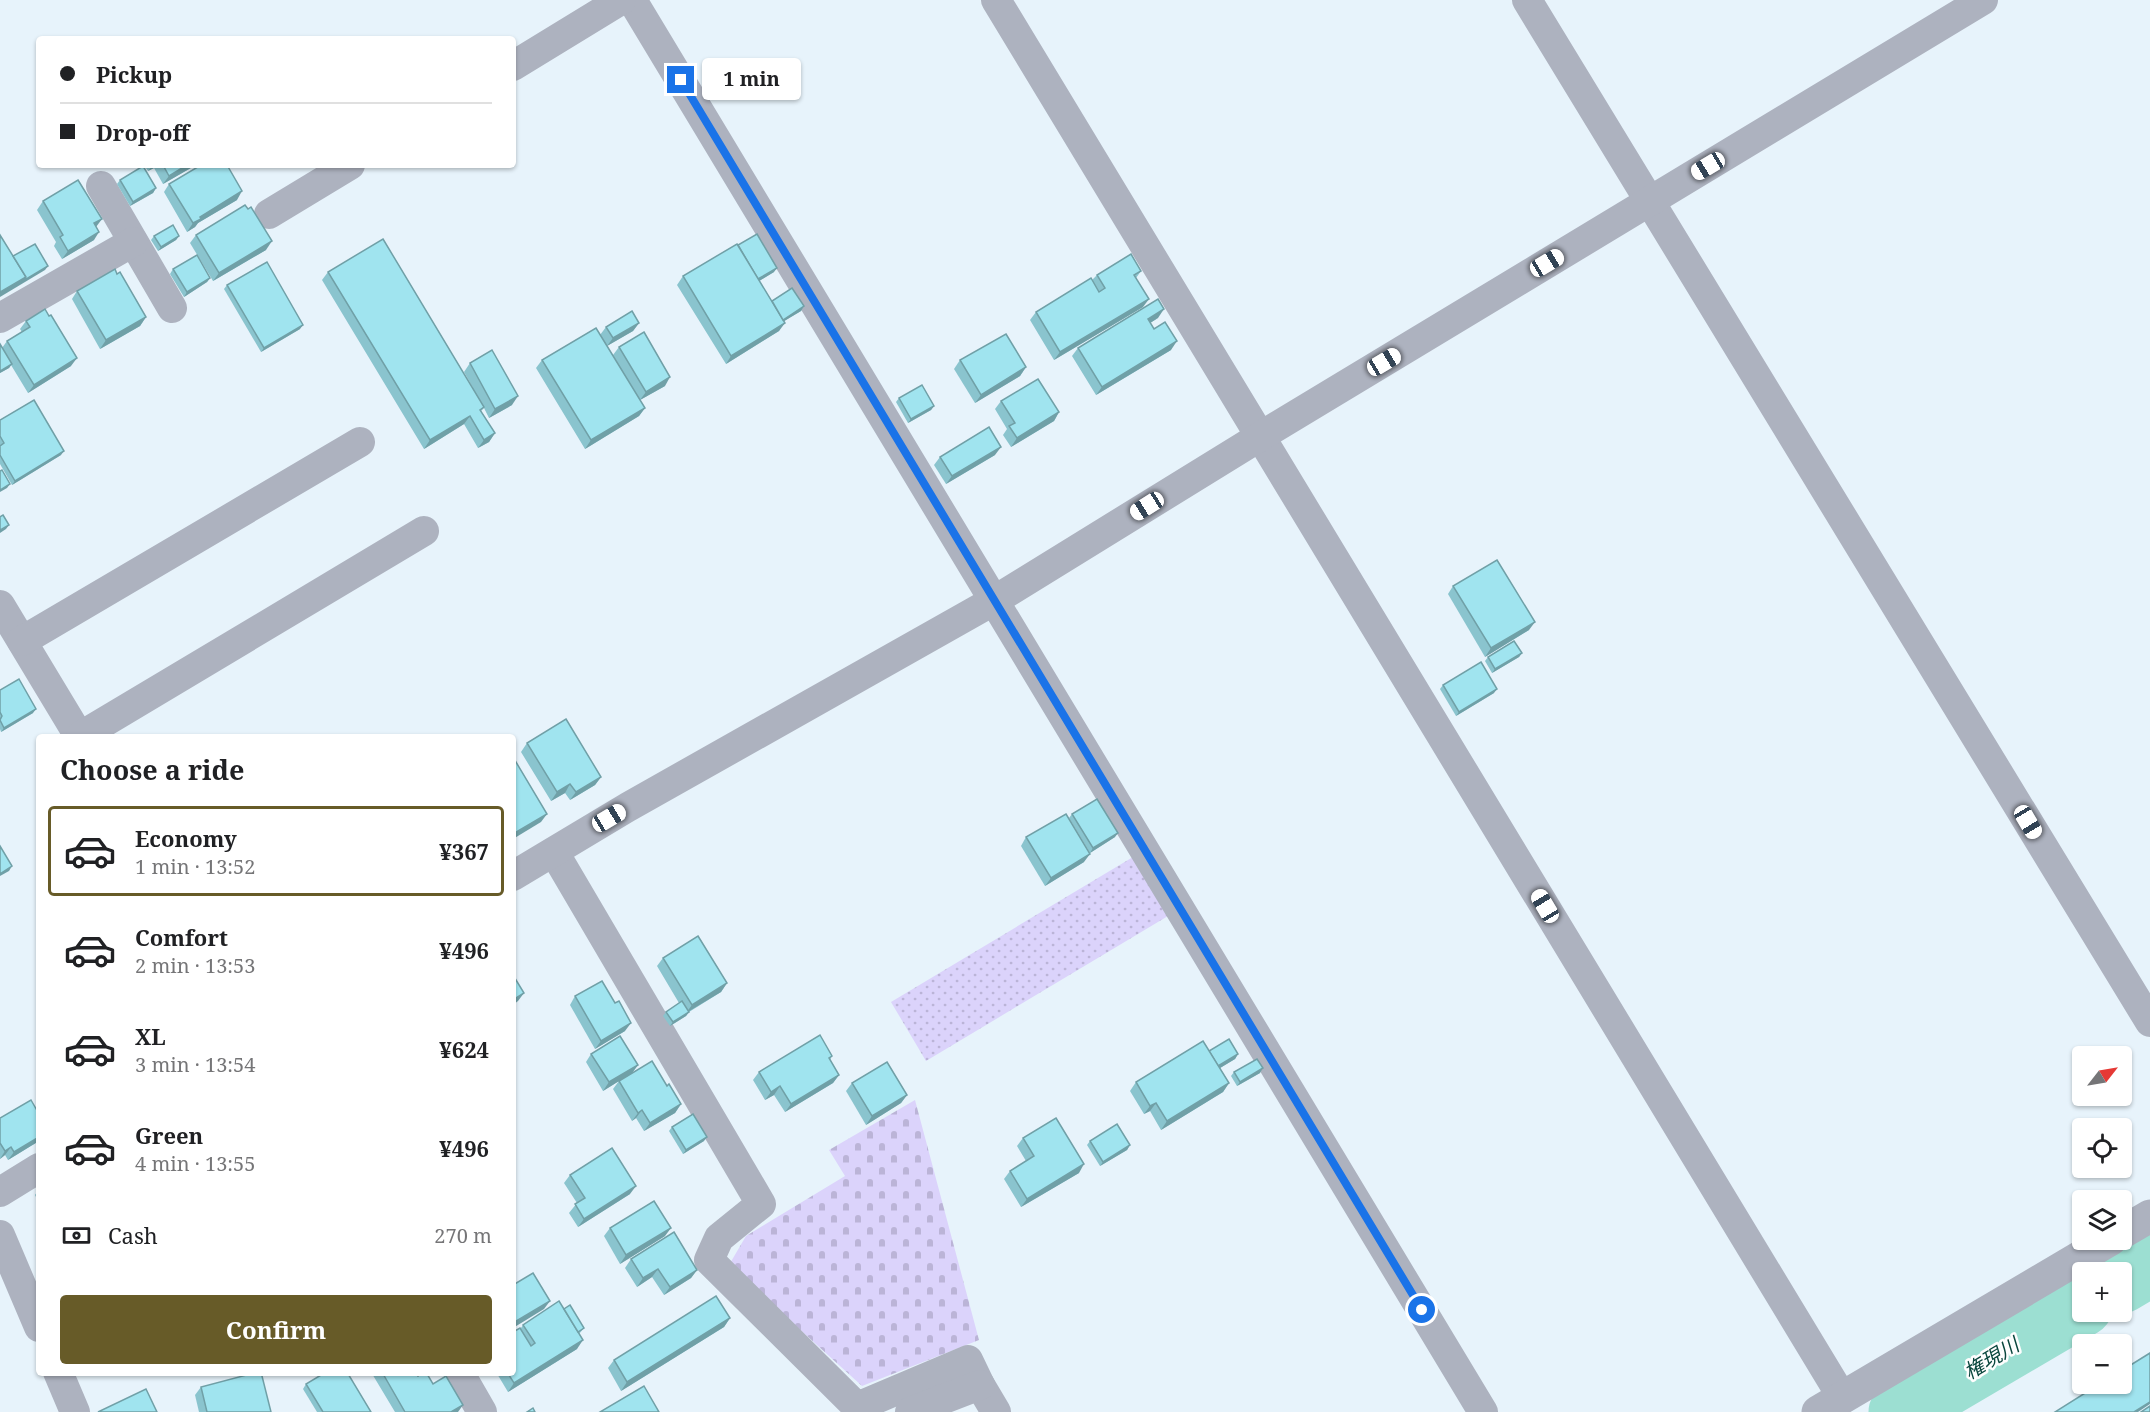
<!DOCTYPE html>
<meta charset="utf-8">
<style>
:root{--surface:#fff;--page:#f2f2f2;--text:#202124;--muted:#757577;--line:#e0e0e0;--accent:#675b28}
body{margin:0;font-family:"Noto Serif","Noto Sans JP",serif;background:var(--page);color:var(--text);height:100vh;display:flex;flex-direction:column;font-size:22px;white-space:nowrap}
*{box-sizing:border-box;margin:0}
p{font-size:20px;color:var(--muted)}
.icon{flex:none;width:33px;height:33px;fill:none;stroke:currentColor;stroke-width:2;stroke-linecap:round;stroke-linejoin:round}
.map{position:relative;flex:1;overflow:hidden}
.details{position:absolute;left:36px;top:734px;width:480px;height:642px;display:flex;flex-direction:column;background:var(--surface);border-radius:6px;box-shadow:0 2px 4px #0004}
.details>*{flex:none}
.banner{position:absolute;left:36px;top:36px;width:480px;height:132px;border-radius:6px;box-shadow:0 2px 4px #0004;display:grid;align-content:center;height:132px;padding:0 24px;background:var(--surface)}
.needle{width:39px;rotate:59deg}
.buttons{position:absolute;left:2072px;top:1046px;display:grid;gap:12px}
.buttons a{display:grid;place-items:center;width:60px;height:60px;border-radius:6px;background:var(--surface);box-shadow:0 2px 4px #0004;font-size:30px}
.end{position:absolute;width:27px;height:27px;margin:-14px;border:8px solid #1a73e8;background:#fff;box-shadow:0 0 0 3px #fff}
.from{border-radius:50%}
.bubble{position:absolute;height:42px;border-radius:6px;background:var(--surface);box-shadow:0 2px 4px #0004;font-size:20px;font-weight:700;line-height:42px;text-align:center}
.car{position:absolute;width:18px;height:36px;margin:-18px -9px;border-radius:8px;box-shadow:0 0 4px 2px #0007;background:linear-gradient(#fff 24%,#345 0 40%,#fff 0 76%,#345 0 86%,#fff 0)}
.banner b{display:flex;align-items:center;gap:21px;height:57px;font-size:22px}
.banner b+b{border-top:2px solid var(--line)}
.banner i{width:15px;height:15px;background:var(--text)}
ul{padding:0;list-style:none}
li{display:flex;align-items:center;gap:18px;height:90px;margin:0 12px 9px;padding:0 12px;border:3px solid transparent;border-radius:6px}
li div{flex:1}
li b{display:block;font-size:22px}
li em{font-style:normal;font-weight:700}
li.selected{border-color:var(--accent)}
li>.icon{width:54px;height:54px;stroke-width:1.5}
h2{padding:0 24px;font-size:27px;line-height:72px}
.pay{display:flex;align-items:center;gap:15px;height:66px;padding:0 24px;font-size:22px}
.pay p{margin-inline-start:auto}
.action{display:flex;gap:12px;margin-top:auto;padding:12px 24px}
.action a{flex:1;height:69px;border-radius:6px;background:var(--accent);color:#fff;font-size:24px;font-weight:700;line-height:69px;text-align:center}
.map>svg:first-child{display:block}
.grass{fill:url(#grass-dots)}
.cemetery{fill:url(#cemetery-stones)}
.lines{fill:none;stroke-linecap:round;stroke-linejoin:round}
.river{stroke:#9cdfd2;stroke-width:63}
.minor{stroke:#adb2bf;stroke-width:30}
.tertiary{stroke:#adb2bf;stroke-width:33}
.wall{fill:#8ac4ce}
.shaded-wall{fill:#70a0a7}
.building{fill:#a0e4ef;stroke:#70a0a7;stroke-width:1.5}
.route{stroke:#1a73e8;stroke-width:8}
.labels{text-anchor:middle;dominant-baseline:central;stroke-width:5;stroke-linejoin:round;paint-order:stroke}
.water-label{font-size:20px;font-style:italic;fill:#09463d;stroke:#fefefe}
</style>
<div class="map">
<svg width="2150" height="1412" viewBox="0 0 2150 1412">
<defs>
<pattern id="grass-dots" width="8" height="8" patternUnits="userSpaceOnUse" patternTransform="scale(1.5)"><rect width="8" height="8" fill="#dbd3fb"/><path d="M2 2h.1M6 6h.1" fill="none" stroke="#bbb4d7" stroke-width="1.8" stroke-linecap="round"/></pattern>
<pattern id="cemetery-stones" width="16" height="16" patternUnits="userSpaceOnUse" patternTransform="scale(1.5)"><rect width="16" height="16" fill="#dbd3fb"/><path d="M2 7V4a2 2 0 0 1 4 0v3zM10 15v-3a2 2 0 0 1 4 0v3z" fill="#bbb4d7"/></pattern>
</defs>
<rect width="100%" height="100%" fill="#e7f3fb"/>
<!-- grass -->
<path class="grass" d="M1138,854L1173,913L926,1061L891,1002Z"/>
<!-- cemetery -->
<path class="cemetery" d="M915,1100L979,1340L862,1386L729,1265L746,1236L845,1176L829,1150Z"/>
<g class="lines">
<!-- river -->
<g class="river">
<path d="M2121,1282L2150,1265"/>
<path d="M1900,1412L2082,1305"/>
</g>
<!-- minor -->
<g class="minor">
<path d="M632,0L1483,1412"/>
<path d="M996,0L1842,1397"/>
<path d="M1527,0L2150,1022"/>
<path d="M513,66L621,0"/>
<path d="M101,186L172,308"/>
<path d="M269,214L350,165"/>
<path d="M0,318L133,242"/>
<path d="M0,605L79,736"/>
<path d="M22,641L360,442"/>
<path d="M81,736L424,531"/>
<path d="M554,852L761,1204L719,1238L709,1260L857,1407L968,1360L980,1385L996,1412"/>
<path d="M513,876L628,807L995,600L1261,436L1983,0"/>
<path d="M0,1192L39,1168"/>
<path d="M0,1235L39,1327"/>
<path d="M58,1372L75,1412"/>
<path d="M459,1372L482,1412"/>
<path d="M910,1412L980,1385"/>
</g>
<!-- tertiary -->
<g class="tertiary">
<path d="M2121,1233L2150,1216"/>
<path d="M1818,1412L2111,1239"/>
</g>
</g>
<!-- wall -->
<g class="wall">
<path d="M144,165H196L163,184L154,168L148,171Z"/>
<path d="M120,180L156,188L153,193L130,206L117,184Z"/>
<path d="M169,184L237,200L198,223L195,227L187,232L164,192Z"/>
<path d="M43,201L96,227L94,240L62,259L54,246L56,242L37,210Z"/>
<path d="M196,235L266,250L213,281L190,243Z"/>
<path d="M154,236H179L176,240L158,251L151,240Z"/>
<path d="M738,245L774,272L759,281L772,301L804,306L801,311L784,321L779,331L726,364L677,285L683,276Z"/>
<path d="M173,269L210,278L207,282L184,297L170,274Z"/>
<path d="M1141,271L1136,278L1143,307L1054,360L1030,320L1036,312L1092,280L1097,275Z"/>
<path d="M328,272L473,388L464,372L470,363L512,405L489,418L484,408L481,411L495,433L489,442L478,448L464,424L424,449L322,280Z"/>
<path d="M227,285L300,329L261,352L224,289Z"/>
<path d="M77,291L146,317L140,326L100,349L72,299Z"/>
<path d="M1158,318L1150,323L1154,329L1171,350L1096,395L1072,356L1078,348Z"/>
<path d="M26,321L71,366L28,393L11,365L9,368L0,373V344L2,348L7,341L22,332L20,329Z"/>
<path d="M639,323L633,331L607,346L613,355L619,347L665,386L640,400L645,408L639,416L585,449L536,368L542,360L600,335L606,327Z"/>
<path d="M960,360L1026,367L1020,376L975,403L954,369Z"/>
<path d="M899,398L934,406L931,410L908,423L896,402Z"/>
<path d="M1001,401L1059,412L1054,421L1011,447L1003,435L1007,429L995,409Z"/>
<path d="M0,420L61,455L12,485L0,464Z"/>
<path d="M995,455L946,484L934,465L940,457Z"/>
<path d="M1453,586L1529,630L1485,657L1448,594Z"/>
<path d="M1522,653L1519,657L1492,673L1485,661L1488,657Z"/>
<path d="M1443,685L1494,693L1456,716L1440,689Z"/>
<path d="M0,690L33,713L1,732L0,729Z"/>
<path d="M527,743L601,777L595,785L570,800L565,793L551,801L521,752Z"/>
<path d="M1072,814L1115,837L1090,853L1069,818Z"/>
<path d="M1026,837L1084,862L1045,886L1021,846Z"/>
<path d="M663,958L727,983L721,992L689,1012L686,1016L670,1026L663,1016L666,1012L679,1003L657,966Z"/>
<path d="M575,996L625,1031L595,1049L570,1005Z"/>
<path d="M1209,1051L1238,1054L1235,1059L1220,1068L1229,1083L1223,1092L1161,1130L1150,1111L1144,1114L1130,1091L1136,1082Z"/>
<path d="M591,1054L638,1065L632,1073L667,1086L681,1104L675,1113L644,1131L636,1118L632,1121L613,1089L619,1081L603,1091L586,1062Z"/>
<path d="M832,1056L830,1060L839,1075L833,1083L785,1112L774,1095L765,1100L753,1080L759,1072Z"/>
<path d="M1234,1072L1260,1073L1237,1086L1231,1076Z"/>
<path d="M852,1083L907,1095L901,1103L866,1125L846,1091Z"/>
<path d="M0,1118L39,1141L8,1160L5,1155L0,1159Z"/>
<path d="M672,1127L704,1141L683,1154L669,1131Z"/>
<path d="M1023,1138L1079,1173L1021,1207L1004,1179L1010,1171L1026,1161L1017,1146Z"/>
<path d="M1090,1141L1130,1145L1127,1150L1100,1166L1087,1145Z"/>
<path d="M570,1175L630,1194L578,1227L569,1213L577,1203L564,1183Z"/>
<path d="M39,1189V1203L35,1195Z"/>
<path d="M610,1228L665,1236L620,1264L604,1236Z"/>
<path d="M631,1259L697,1270L691,1278L664,1295L652,1277L637,1287L625,1268Z"/>
<path d="M564,1309L584,1328L579,1334L577,1349L508,1392L496,1372H513L521,1328L523,1325Z"/>
<path d="M730,1318L724,1327L621,1391L608,1368L614,1360Z"/>
<path d="M371,1372H432L428,1375L433,1384L458,1412H395Z"/>
<path d="M306,1384L371,1412H317L303,1389Z"/>
<path d="M201,1387L271,1412H199L195,1395Z"/>
</g>
<!-- shaded-wall -->
<g class="shaded-wall">
<path d="M153,165H156L154,168L148,171Z"/>
<path d="M187,165H196L163,184L169,176Z"/>
<path d="M156,188L153,193L130,206L133,202Z"/>
<path d="M242,191L237,200L198,223L195,227L187,232L193,223L200,217Z"/>
<path d="M102,219L96,227L94,223Z"/>
<path d="M99,232L94,240L62,259L68,251Z"/>
<path d="M179,236L176,240L158,251L161,247Z"/>
<path d="M272,241L266,250L213,281L219,273Z"/>
<path d="M48,266L45,270L0,297V292L26,277Z"/>
<path d="M777,268L774,272L751,286L754,282Z"/>
<path d="M210,278L207,282L184,297L187,292Z"/>
<path d="M1149,299L1143,307L1054,360L1060,352Z"/>
<path d="M804,306L801,311L776,326L779,322Z"/>
<path d="M1164,309L1158,318L1142,328L1148,319Z"/>
<path d="M146,317L140,326L100,349L106,340Z"/>
<path d="M639,323L633,331L607,346L613,338Z"/>
<path d="M785,323L779,331L726,364L731,356Z"/>
<path d="M303,325L300,329L261,352L264,348Z"/>
<path d="M1177,341L1171,350L1096,395L1102,387Z"/>
<path d="M77,358L71,366L28,393L34,385Z"/>
<path d="M12,364L9,368L0,373V371Z"/>
<path d="M1026,367L1020,376L975,403L981,395Z"/>
<path d="M670,377L665,386L640,400L646,392Z"/>
<path d="M518,396L512,405L489,418L495,409Z"/>
<path d="M934,406L931,410L908,423L911,419Z"/>
<path d="M645,408L639,416L585,449L591,440Z"/>
<path d="M1059,412L1054,421L1011,447L1017,438Z"/>
<path d="M470,416L464,424L424,449L430,440Z"/>
<path d="M495,433L489,442L478,448L484,440Z"/>
<path d="M1001,447L995,455L946,484L952,476Z"/>
<path d="M64,451L61,455L12,485L15,481Z"/>
<path d="M10,484L7,488L0,492V490Z"/>
<path d="M9,525L6,529L0,533V530Z"/>
<path d="M1535,622L1529,630L1485,657L1491,648Z"/>
<path d="M1522,653L1519,657L1492,673L1495,669Z"/>
<path d="M1497,689L1494,693L1456,716L1459,712Z"/>
<path d="M36,709L33,713L1,732L4,728Z"/>
<path d="M601,777L595,785L570,800L576,792Z"/>
<path d="M570,784L565,793L551,801L557,792Z"/>
<path d="M547,814L541,822L513,839V834Z"/>
<path d="M1118,833L1115,837L1090,853L1093,848Z"/>
<path d="M1090,854L1084,862L1045,886L1051,878Z"/>
<path d="M12,866L9,871L0,876V874Z"/>
<path d="M727,983L721,992L686,1013L692,1005Z"/>
<path d="M524,993L518,1001L513,1005V1000Z"/>
<path d="M689,1012L686,1016L670,1026L673,1022Z"/>
<path d="M631,1023L625,1031L595,1049L601,1041Z"/>
<path d="M1238,1054L1235,1059L1215,1071L1218,1066Z"/>
<path d="M638,1065L632,1073L603,1091L609,1082Z"/>
<path d="M1263,1068L1260,1073L1237,1086L1240,1082Z"/>
<path d="M839,1075L833,1083L785,1112L791,1104Z"/>
<path d="M1229,1083L1223,1092L1161,1130L1167,1121Z"/>
<path d="M780,1086L774,1095L765,1100L771,1092Z"/>
<path d="M907,1095L901,1103L866,1125L872,1116Z"/>
<path d="M1156,1103L1150,1111L1144,1114L1150,1106Z"/>
<path d="M681,1104L675,1113L644,1131L650,1123Z"/>
<path d="M642,1110L636,1118L632,1121L638,1113Z"/>
<path d="M39,1137V1141L8,1160L14,1152Z"/>
<path d="M707,1137L704,1141L683,1154L686,1150Z"/>
<path d="M1130,1145L1127,1150L1100,1166L1103,1162Z"/>
<path d="M11,1147L5,1155L0,1159L5,1151Z"/>
<path d="M1084,1164L1079,1173L1021,1207L1027,1199Z"/>
<path d="M636,1186L630,1194L578,1227L584,1219Z"/>
<path d="M671,1228L665,1236L620,1264L626,1255Z"/>
<path d="M658,1269L652,1277L637,1287L643,1278Z"/>
<path d="M697,1270L691,1278L664,1295L670,1287Z"/>
<path d="M550,1301L544,1309L513,1328V1323Z"/>
<path d="M730,1318L724,1327L621,1391L627,1382Z"/>
<path d="M583,1340L577,1349L508,1392L514,1383Z"/>
<path d="M2150,1402V1404L2138,1412H2134Z"/>
<path d="M463,1405L458,1412H451Z"/>
</g>
<!-- building -->
<g class="building">
<path d="M163,165H187L169,176Z"/>
<path d="M201,165H227L242,191L200,217L201,219L193,223L169,184Z"/>
<path d="M143,166L156,188L133,202L120,180Z"/>
<path d="M78,180L102,219L94,223L99,232L68,251L60,237L63,235L43,201Z"/>
<path d="M245,205L248,209L251,207L272,241L219,273L196,235Z"/>
<path d="M173,225L179,236L161,247L154,236Z"/>
<path d="M757,234L777,268L758,279L738,245Z"/>
<path d="M0,235L26,277L0,292Z"/>
<path d="M383,239L484,407L480,410L495,433L484,440L470,416L430,440L328,272Z"/>
<path d="M35,244L48,266L23,281L26,277L13,256Z"/>
<path d="M737,244L785,323L731,356L683,276Z"/>
<path d="M1131,254L1141,271L1134,275L1149,299L1060,352L1036,312L1091,278L1099,292L1105,288L1097,275Z"/>
<path d="M197,255L210,278L187,292L173,269Z"/>
<path d="M267,262L303,325L264,348L227,285Z"/>
<path d="M115,269L117,274L120,272L146,317L106,340L77,291Z"/>
<path d="M792,288L804,306L783,320L772,301Z"/>
<path d="M1158,299L1164,309L1148,319L1154,329L1165,322L1177,341L1102,387L1078,348Z"/>
<path d="M45,309L49,316L51,315L77,358L34,385L7,341L30,327L26,321Z"/>
<path d="M632,311L639,323L613,338L606,327Z"/>
<path d="M596,328L645,408L591,440L542,360Z"/>
<path d="M644,332L670,377L646,392L619,347Z"/>
<path d="M1006,334L1026,367L981,395L960,360Z"/>
<path d="M0,344L12,364L0,371Z"/>
<path d="M492,350L518,396L495,409L470,363Z"/>
<path d="M1038,379L1059,412L1017,438L1009,426L1015,423L1001,401Z"/>
<path d="M922,385L934,406L911,419L899,398Z"/>
<path d="M34,400L64,451L15,481L0,455V446L4,443L0,436V420Z"/>
<path d="M989,427L1001,447L952,476L940,457Z"/>
<path d="M2,470L10,484L0,490V471Z"/>
<path d="M3,515L9,525L0,530V517Z"/>
<path d="M1497,560L1535,622L1491,648L1453,586Z"/>
<path d="M1514,641L1522,653L1495,669L1488,657Z"/>
<path d="M1481,662L1497,689L1459,712L1443,685Z"/>
<path d="M19,679L36,709L4,728L0,720L2,716L0,712V690Z"/>
<path d="M566,719L601,777L576,792L570,784L557,792L527,743Z"/>
<path d="M513,757L547,814L513,834Z"/>
<path d="M1097,799L1118,833L1093,848L1072,814Z"/>
<path d="M1066,814L1090,854L1051,878L1026,837Z"/>
<path d="M0,846L12,866L0,874Z"/>
<path d="M698,936L727,983L692,1005L663,958Z"/>
<path d="M513,975L524,993L513,1000Z"/>
<path d="M602,981L615,1003L619,1001L631,1023L601,1041L575,996Z"/>
<path d="M682,1001L689,1012L673,1022L666,1012Z"/>
<path d="M820,1035L832,1056L829,1058L839,1075L791,1104L780,1086L771,1092L759,1072Z"/>
<path d="M620,1036L638,1065L609,1082L591,1054Z"/>
<path d="M1229,1039L1238,1054L1218,1066L1209,1051Z"/>
<path d="M1203,1041L1229,1083L1167,1121L1156,1103L1150,1106L1136,1082Z"/>
<path d="M1257,1059L1263,1068L1240,1082L1234,1072Z"/>
<path d="M652,1061L667,1086L669,1084L681,1104L650,1123L642,1110L638,1113L619,1081Z"/>
<path d="M887,1062L907,1095L872,1116L852,1083Z"/>
<path d="M31,1100L39,1114V1137L14,1152L11,1147L5,1151L0,1143V1118Z"/>
<path d="M693,1114L707,1137L686,1150L672,1127Z"/>
<path d="M1056,1118L1084,1164L1027,1199L1010,1171L1034,1156L1023,1138Z"/>
<path d="M1117,1124L1130,1145L1103,1162L1090,1141Z"/>
<path d="M612,1148L636,1186L584,1219L575,1204L585,1198L570,1175Z"/>
<path d="M654,1201L671,1228L626,1255L610,1228Z"/>
<path d="M674,1232L697,1270L670,1287L658,1269L643,1278L631,1259Z"/>
<path d="M533,1273L550,1301L513,1323V1285Z"/>
<path d="M716,1296L730,1318L627,1382L614,1360Z"/>
<path d="M559,1301L583,1340L514,1383L507,1372H513V1332L520,1328L531,1346L535,1343L523,1325Z"/>
<path d="M570,1305L584,1328L578,1332L564,1309Z"/>
<path d="M2150,1353V1402L2134,1412H2055L2101,1383H2121V1371Z"/>
<path d="M258,1372H261L271,1412H207L201,1387Z"/>
<path d="M326,1372H347L371,1412H323L306,1384Z"/>
<path d="M382,1372H416L418,1376L424,1372H426L433,1384L446,1376L463,1405L451,1412H405Z"/>
<path d="M416,1372H424L418,1376Z"/>
<path d="M644,1386L659,1412H600Z"/>
<path d="M146,1389L157,1412H98Z"/>
<path d="M2150,1406V1412H2141Z"/>
<path d="M533,1408L535,1412H527Z"/>
</g>
<g class="lines">
<!-- route -->
<path class="route" d="M681,80L1422,1310"/>
</g>
<g class="labels">
<!-- water labels -->
<g class="water-label">
<text transform="translate(1991 1358) rotate(-31)">権現川</text>
</g>
</g>
</svg>
<div class="buttons">
<a><svg class="needle" viewBox="-14 -14 28 28"><path d="M0-13l5 13h-10z" fill="#e53935"/><path d="M0 13l5-13h-10z" fill="#757577"/></svg></a>
<a><svg class="icon" aria-label="locate" viewBox="0 0 24 24"><circle cx="12" cy="12" r="6"/><path d="M12 2v4M12 18v4M2 12h4M18 12h4"/></svg></a>
<a><svg class="icon" aria-label="layers" viewBox="0 0 24 24"><path d="M12 4l9 5-9 5-9-5zM3 14l9 5 9-5"/></svg></a>
<a>+</a>
<a>−</a>
</div>
<i class="end from" style="left:1422px;top:1310px"></i>
<i class="end" style="left:681px;top:80px"></i>
<div class="bubble" style="left:702px;top:58px;width:99px">1 min</div>
<i class="car" style="left:1708px;top:166px;rotate:239deg"></i>
<i class="car" style="left:1547px;top:263px;rotate:59deg"></i>
<i class="car" style="left:1384px;top:362px;rotate:59deg"></i>
<i class="car" style="left:1147px;top:506px;rotate:238deg"></i>
<i class="car" style="left:609px;top:818px;rotate:59deg"></i>
<i class="car" style="left:2028px;top:822px;rotate:149deg"></i>
<i class="car" style="left:1545px;top:906px;rotate:329deg"></i>
<div class="banner">
<b><i class="from"></i>Pickup</b>
<b><i></i>Drop-off</b>
</div>
<section class="details">
<h2>Choose a ride</h2>
<ul>
<li class="selected"><svg class="icon" aria-label="car" viewBox="0 0 24 24"><path d="M5 17H2v-5l4-1 3-4h7l3 4 3 1v5h-3M9 17h6M6 11h13"/><circle cx="7" cy="17" r="2"/><circle cx="17" cy="17" r="2"/></svg><div><b>Economy</b><p>1 min · 13:52</p></div><em>¥367</em></li>
<li><svg class="icon" aria-label="car" viewBox="0 0 24 24"><path d="M5 17H2v-5l4-1 3-4h7l3 4 3 1v5h-3M9 17h6M6 11h13"/><circle cx="7" cy="17" r="2"/><circle cx="17" cy="17" r="2"/></svg><div><b>Comfort</b><p>2 min · 13:53</p></div><em>¥496</em></li>
<li><svg class="icon" aria-label="car" viewBox="0 0 24 24"><path d="M5 17H2v-5l4-1 3-4h7l3 4 3 1v5h-3M9 17h6M6 11h13"/><circle cx="7" cy="17" r="2"/><circle cx="17" cy="17" r="2"/></svg><div><b>XL</b><p>3 min · 13:54</p></div><em>¥624</em></li>
<li><svg class="icon" aria-label="car" viewBox="0 0 24 24"><path d="M5 17H2v-5l4-1 3-4h7l3 4 3 1v5h-3M9 17h6M6 11h13"/><circle cx="7" cy="17" r="2"/><circle cx="17" cy="17" r="2"/></svg><div><b>Green</b><p>4 min · 13:55</p></div><em>¥496</em></li>
</ul>
<div class="pay"><svg class="icon" aria-label="cash" viewBox="0 0 24 24"><path d="M3 7h18v10H3z"/><circle cx="12" cy="12" r="2"/></svg>Cash<p>270 m</p></div>
<div class="action"><a>Confirm</a></div>
</section>
</div>
